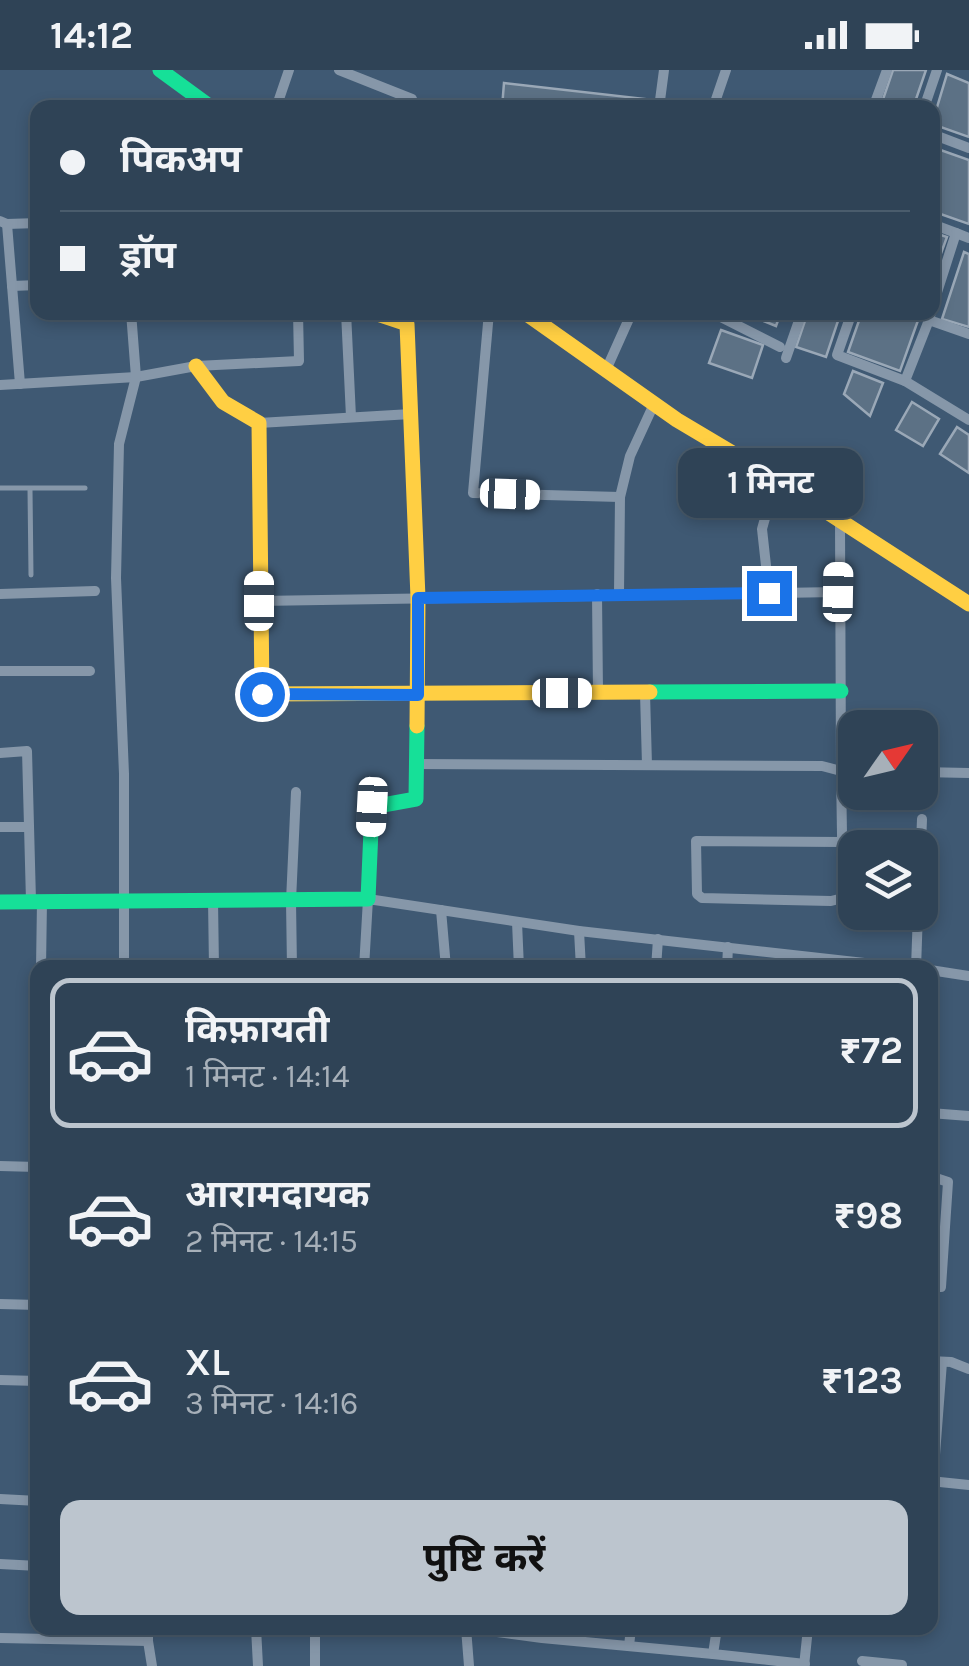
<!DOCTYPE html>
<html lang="hi">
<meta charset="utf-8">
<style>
:root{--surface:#2f4356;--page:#3b4e60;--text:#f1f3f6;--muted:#a7b0b9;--line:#4a5c6c;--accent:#bcc5ce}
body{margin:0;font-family:Karla,"Noto Sans Devanagari",sans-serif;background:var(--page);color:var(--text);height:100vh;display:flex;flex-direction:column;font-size:38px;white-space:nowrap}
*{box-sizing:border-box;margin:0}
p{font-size:32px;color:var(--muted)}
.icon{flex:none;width:55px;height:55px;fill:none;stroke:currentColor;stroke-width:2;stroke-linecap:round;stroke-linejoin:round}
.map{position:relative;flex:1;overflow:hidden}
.details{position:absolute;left:30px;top:890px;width:908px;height:675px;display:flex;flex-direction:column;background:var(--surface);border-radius:20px;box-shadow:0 5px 15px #0003,0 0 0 2px var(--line)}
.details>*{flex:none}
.banner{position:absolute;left:30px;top:30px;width:910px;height:220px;border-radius:20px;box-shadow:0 5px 15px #0003,0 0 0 2px var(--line);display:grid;align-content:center;height:220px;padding:0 30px;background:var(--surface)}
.needle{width:65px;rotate:56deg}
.tools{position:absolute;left:838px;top:640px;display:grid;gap:20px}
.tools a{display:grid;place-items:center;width:100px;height:100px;border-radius:20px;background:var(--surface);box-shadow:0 5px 15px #0003,0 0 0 2px var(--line);font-size:50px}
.end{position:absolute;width:45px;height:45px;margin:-22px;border:12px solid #1a73e8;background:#fff;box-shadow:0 0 0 5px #fff}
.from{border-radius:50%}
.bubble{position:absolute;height:70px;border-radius:20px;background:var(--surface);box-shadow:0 5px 15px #0003,0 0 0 2px var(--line);font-size:32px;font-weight:700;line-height:70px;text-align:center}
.car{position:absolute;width:30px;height:60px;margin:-30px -15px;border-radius:12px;box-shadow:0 0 8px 2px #0007;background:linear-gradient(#fff 24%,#345 0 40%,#fff 0 76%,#345 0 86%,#fff 0)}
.banner b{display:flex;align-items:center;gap:35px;height:95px;font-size:38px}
.banner b+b{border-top:2px solid var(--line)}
.banner i{width:25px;height:25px;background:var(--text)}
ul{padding:18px 0 0;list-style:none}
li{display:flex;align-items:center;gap:30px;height:150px;margin:0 20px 15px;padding:0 10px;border:5px solid transparent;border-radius:20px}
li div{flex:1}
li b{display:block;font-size:38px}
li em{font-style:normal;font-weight:700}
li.active{border-color:var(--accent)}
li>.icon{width:90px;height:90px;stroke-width:1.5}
.primary-button{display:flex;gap:20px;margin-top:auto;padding:20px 30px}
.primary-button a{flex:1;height:115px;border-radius:20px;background:var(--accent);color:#111;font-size:40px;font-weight:700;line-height:115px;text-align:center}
.status{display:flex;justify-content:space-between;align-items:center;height:70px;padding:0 50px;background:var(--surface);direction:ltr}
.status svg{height:28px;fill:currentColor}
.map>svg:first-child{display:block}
.building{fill:#5c7185;stroke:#9aa8b7;stroke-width:2.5}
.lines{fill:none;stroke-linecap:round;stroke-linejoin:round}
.lane{stroke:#8697a9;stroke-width:5}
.street{stroke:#8697a9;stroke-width:10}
.fast{stroke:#16e098;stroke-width:15}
.slow{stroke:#ffcf43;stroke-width:15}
.route{stroke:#1a73e8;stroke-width:12}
</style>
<div class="status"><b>14:12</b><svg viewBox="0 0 49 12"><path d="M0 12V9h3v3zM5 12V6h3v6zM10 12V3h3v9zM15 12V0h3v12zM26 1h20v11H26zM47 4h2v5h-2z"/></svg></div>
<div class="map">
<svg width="969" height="1596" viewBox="0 0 969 1596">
<rect width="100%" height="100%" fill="#3f5973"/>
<!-- building -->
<g class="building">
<path d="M893,0H926L913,38H880Z"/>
<path d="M947,4L969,13V67L932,54Z"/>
<path d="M504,13L654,30L653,38H502Z"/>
<path d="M932,77L969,90V154L932,141Z"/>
<path d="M932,162L947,167L932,208Z"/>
<path d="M964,182L969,184V257L942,249Z"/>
<path d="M741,242H781L776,256Z"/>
<path d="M808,242H841L826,287L796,277Z"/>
<path d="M862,242H921L900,301L848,282Z"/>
<path d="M721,260L763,275L752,308L709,293Z"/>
<path d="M853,301L883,313L870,346L844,324Z"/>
<path d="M912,332L939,349L923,376L896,360Z"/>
<path d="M957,357L969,365V403L940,384Z"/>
</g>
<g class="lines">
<!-- lane -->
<g class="lane">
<path d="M0,418H85"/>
<path d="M30,419L31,505"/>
</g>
<!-- street -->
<g class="street">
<path d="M339,0L412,29"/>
<path d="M276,38L289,0"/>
<path d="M659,38L664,0"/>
<path d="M713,38L726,0"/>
<path d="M873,38L887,0"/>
<path d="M924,38L937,0"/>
<path d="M932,64L969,78"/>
<path d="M0,151L7,154L38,153"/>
<path d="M7,154L20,314"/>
<path d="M932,154L956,163"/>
<path d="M12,216L38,215"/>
<path d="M932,238L956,163L969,168"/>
<path d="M346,242L351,347"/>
<path d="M489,242L473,423L620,427"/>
<path d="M711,242L780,277"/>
<path d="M852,242L837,285L905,311"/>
<path d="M931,243L929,250L969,264"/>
<path d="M929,250L905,311L969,350"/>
<path d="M786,288L802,242"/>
<path d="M606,300L632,242"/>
<path d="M0,315L136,307L196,296L299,291L298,242"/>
<path d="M259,353L411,344"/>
<path d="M840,452L841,701H855"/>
<path d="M769,523L762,459L776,409"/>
<path d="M0,524L95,521"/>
<path d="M597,524L598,623"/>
<path d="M619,524L620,427L630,386L654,334"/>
<path d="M259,531L838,522"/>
<path d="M0,601H90"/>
<path d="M645,623L647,695"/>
<path d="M0,683L27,681L31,831"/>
<path d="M415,694L822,696L841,701L843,828L831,831L702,828L697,824L696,771L843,772"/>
<path d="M920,702L969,703"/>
<path d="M0,757H28"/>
<path d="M920,801L922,749"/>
<path d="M213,830L214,898"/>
<path d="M441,840L446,898"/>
<path d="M517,852L519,898"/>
<path d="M579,861L581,898"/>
<path d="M41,898L42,831"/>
<path d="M124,898V704L116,508L119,374L136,307L131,242"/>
<path d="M292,898L291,831L296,722"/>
<path d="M364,898L368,829L579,861L909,898"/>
<path d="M656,898L658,869"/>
<path d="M727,898L728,877"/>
<path d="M916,898L918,842"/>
<path d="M930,900L969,906"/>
<path d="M930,1043L969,1046"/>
<path d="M38,1045V1205"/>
<path d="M0,1096L37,1097"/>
<path d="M930,1106L948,1112L941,1217H930"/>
<path d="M0,1234L38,1235"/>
<path d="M930,1291L951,1292L969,1299"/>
<path d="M0,1310L38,1311"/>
<path d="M930,1411L969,1415"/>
<path d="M933,1411L942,1292"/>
<path d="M0,1429L38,1431"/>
<path d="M0,1494L38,1496"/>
<path d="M256,1558L258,1596"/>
<path d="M466,1558L469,1596"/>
<path d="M467,1558L542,1568L713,1584"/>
<path d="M717,1558L713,1584L805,1594"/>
<path d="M0,1568L148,1571V1558"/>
<path d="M148,1571L152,1596"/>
<path d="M629,1576L631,1558"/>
<path d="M862,1591L902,1595"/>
<path d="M315,1596V1558"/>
<path d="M804,1596L808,1558"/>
</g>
<!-- fast -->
<g class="fast">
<path d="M160,0L212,38"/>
<path d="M650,622L841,621"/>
<path d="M0,832L368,829L372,737L416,729L417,656"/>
</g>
<!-- slow -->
<g class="slow">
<path d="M371,242L407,254L418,528L417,656"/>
<path d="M524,242L677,350L776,409L969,534"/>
<path d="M196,296L223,332L259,353L262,624L650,622"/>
</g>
</g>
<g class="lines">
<!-- route -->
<path class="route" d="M262,624L418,625V528L769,523"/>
</g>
</svg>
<div class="tools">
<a><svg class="needle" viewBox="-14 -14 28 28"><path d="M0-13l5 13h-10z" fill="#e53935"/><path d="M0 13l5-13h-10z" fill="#a7b0b9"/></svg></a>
<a><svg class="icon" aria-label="layers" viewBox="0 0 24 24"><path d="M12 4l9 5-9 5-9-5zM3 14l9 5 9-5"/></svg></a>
</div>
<i class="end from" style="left:262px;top:624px"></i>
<i class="end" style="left:769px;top:523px"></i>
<div class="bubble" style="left:678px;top:378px;width:185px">1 मिनट</div>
<i class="car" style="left:510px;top:424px;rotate:92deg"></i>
<i class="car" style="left:838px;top:522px;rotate:1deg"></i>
<i class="car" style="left:259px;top:531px;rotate:0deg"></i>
<i class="car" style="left:562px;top:623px;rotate:90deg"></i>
<i class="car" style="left:372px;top:737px;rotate:183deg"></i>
<div class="banner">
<b><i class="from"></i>पिकअप</b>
<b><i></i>ड्रॉप</b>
</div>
<section class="details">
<ul>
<li class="active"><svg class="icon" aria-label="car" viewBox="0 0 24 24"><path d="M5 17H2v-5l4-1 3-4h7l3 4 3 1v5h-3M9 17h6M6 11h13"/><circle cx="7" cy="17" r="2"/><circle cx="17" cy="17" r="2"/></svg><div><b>किफ़ायती</b><p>1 मिनट · 14:14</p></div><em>₹72</em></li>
<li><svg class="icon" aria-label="car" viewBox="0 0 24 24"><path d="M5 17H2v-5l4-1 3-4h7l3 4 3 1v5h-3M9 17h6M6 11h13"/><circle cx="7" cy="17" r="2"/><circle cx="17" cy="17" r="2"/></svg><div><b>आरामदायक</b><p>2 मिनट · 14:15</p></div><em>₹98</em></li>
<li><svg class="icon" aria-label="car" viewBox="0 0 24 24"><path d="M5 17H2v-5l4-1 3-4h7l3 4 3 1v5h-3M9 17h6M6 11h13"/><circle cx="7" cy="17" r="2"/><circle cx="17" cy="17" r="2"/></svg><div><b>XL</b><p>3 मिनट · 14:16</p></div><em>₹123</em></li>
</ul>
<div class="primary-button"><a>पुष्टि करें</a></div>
</section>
</div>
